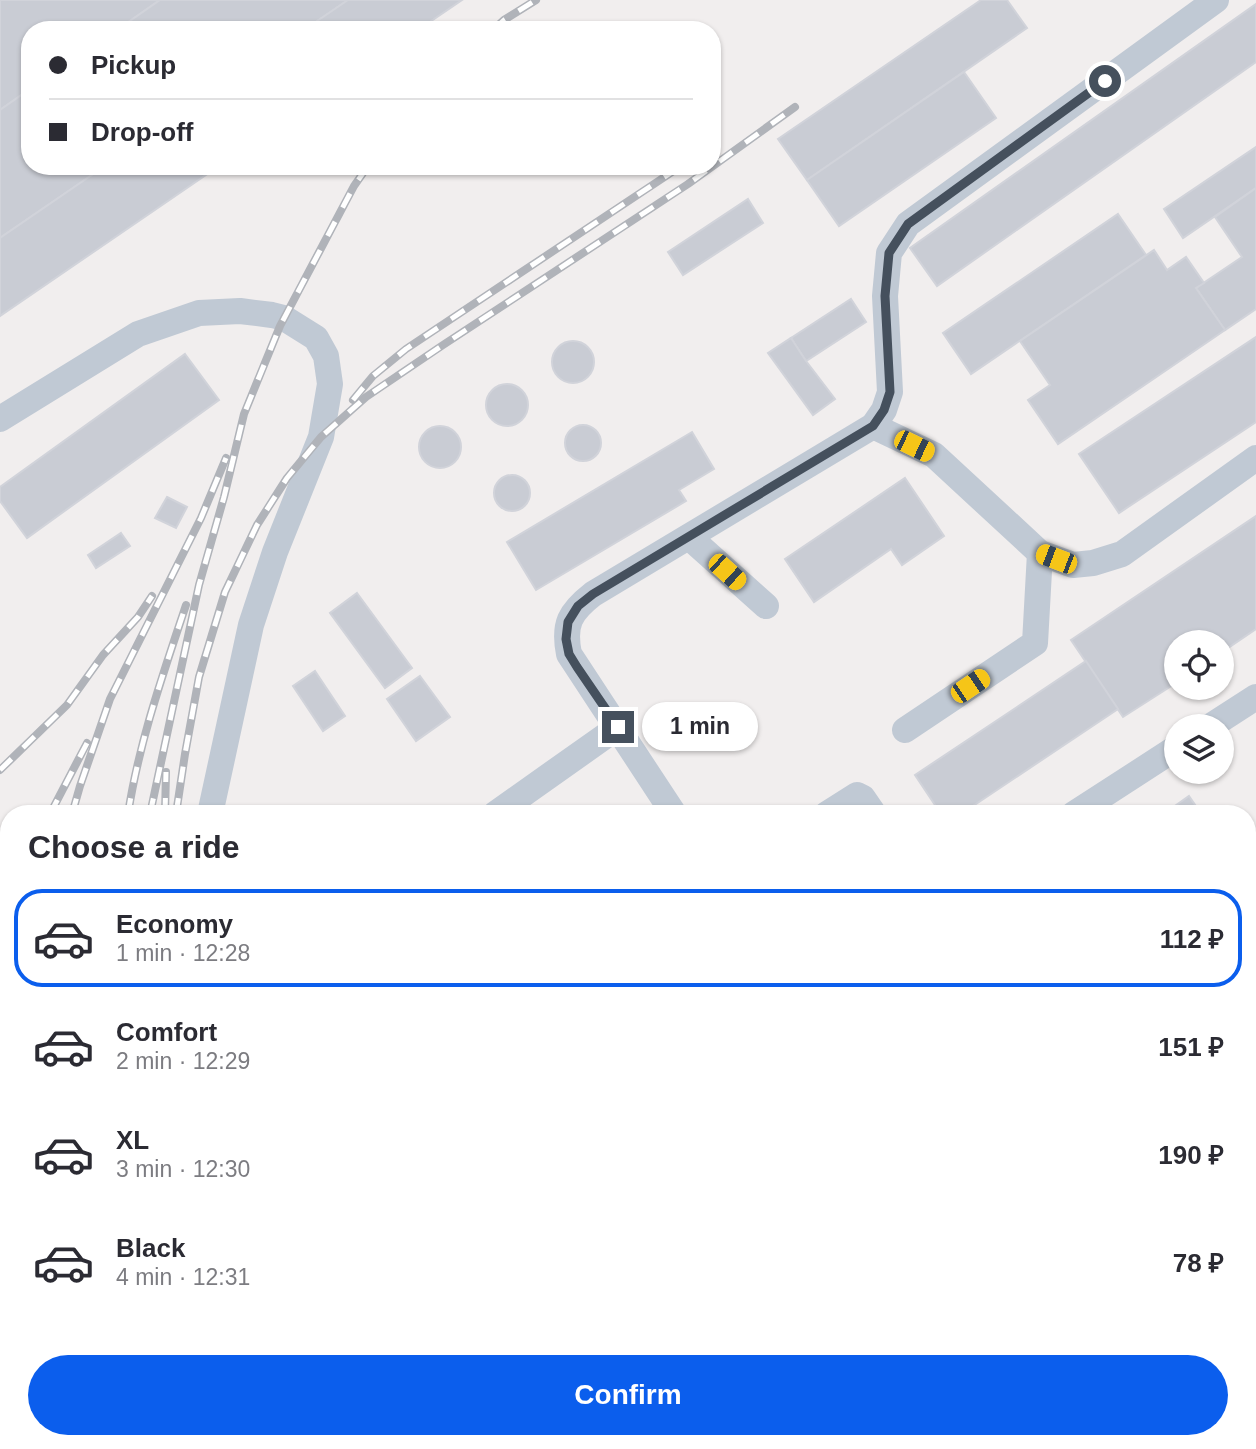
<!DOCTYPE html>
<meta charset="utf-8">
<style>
:root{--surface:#fff;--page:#f2f2f3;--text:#2b2b33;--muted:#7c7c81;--line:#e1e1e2;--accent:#0b5eed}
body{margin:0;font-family:Helvetica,sans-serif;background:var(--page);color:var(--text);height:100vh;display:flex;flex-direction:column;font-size:26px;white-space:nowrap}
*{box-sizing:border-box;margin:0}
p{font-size:23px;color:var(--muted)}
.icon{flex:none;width:38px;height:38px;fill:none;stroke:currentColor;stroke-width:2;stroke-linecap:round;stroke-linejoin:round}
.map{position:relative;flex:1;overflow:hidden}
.sheet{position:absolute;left:0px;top:805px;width:1256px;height:644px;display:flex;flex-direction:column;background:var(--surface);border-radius:28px 28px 0 0;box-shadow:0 2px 5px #0004}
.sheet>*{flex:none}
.banner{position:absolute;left:21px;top:21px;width:700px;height:154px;border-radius:28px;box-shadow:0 2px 5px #0004;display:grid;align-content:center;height:154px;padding:0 28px;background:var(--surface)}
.fabs{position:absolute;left:1164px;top:630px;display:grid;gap:14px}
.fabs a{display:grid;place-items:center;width:70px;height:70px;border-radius:50%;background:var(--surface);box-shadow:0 2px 5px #0004;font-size:35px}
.end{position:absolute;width:32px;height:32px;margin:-16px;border:9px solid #45505d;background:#fff;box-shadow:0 0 0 4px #fff}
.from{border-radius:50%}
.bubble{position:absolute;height:49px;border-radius:24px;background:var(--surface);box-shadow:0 2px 5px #0004;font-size:23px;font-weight:700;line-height:49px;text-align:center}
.car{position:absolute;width:21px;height:42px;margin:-21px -10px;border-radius:9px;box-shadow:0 0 5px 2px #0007;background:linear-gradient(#f5c518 24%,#345 0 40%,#f5c518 0 76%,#345 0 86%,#f5c518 0)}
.banner b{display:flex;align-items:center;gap:24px;height:66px;font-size:26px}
.banner b+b{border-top:2px solid var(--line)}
.banner i{width:18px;height:18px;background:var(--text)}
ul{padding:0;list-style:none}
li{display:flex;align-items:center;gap:21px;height:98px;margin:0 14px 10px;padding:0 14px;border:4px solid transparent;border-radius:28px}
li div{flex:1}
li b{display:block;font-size:26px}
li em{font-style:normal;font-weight:700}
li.active{border-color:var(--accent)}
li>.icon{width:63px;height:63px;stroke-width:1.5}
h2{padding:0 28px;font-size:32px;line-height:84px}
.primary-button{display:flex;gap:14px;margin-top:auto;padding:14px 28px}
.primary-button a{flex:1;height:80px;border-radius:42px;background:var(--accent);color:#fff;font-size:28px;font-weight:700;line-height:80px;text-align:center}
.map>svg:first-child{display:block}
.building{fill:#c9ccd4;stroke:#d1d3da;stroke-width:2}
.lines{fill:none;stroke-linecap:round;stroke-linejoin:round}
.minor{stroke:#c0c9d4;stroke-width:26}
.rail-casing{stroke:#b0b3b9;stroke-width:8}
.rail{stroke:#fff;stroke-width:5;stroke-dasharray:16;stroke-linecap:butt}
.route{stroke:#45505d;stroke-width:9}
</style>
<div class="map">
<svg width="1256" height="1449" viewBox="0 0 1256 1449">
<rect width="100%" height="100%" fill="#f1eeee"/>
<!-- building -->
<g class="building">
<path d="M0,0H160L117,30H30V89L0,110Z"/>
<path d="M160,0H348L304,30H117Z"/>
<path d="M348,0H462L418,30H304Z"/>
<path d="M981,0H1007L1027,28L807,180L778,139Z"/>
<path d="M1256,4V62L937,286L910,248Z"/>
<path d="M964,72L996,118L839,226L807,180Z"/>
<path d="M30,89V166H105L0,238V110Z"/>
<path d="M1256,147V188L1183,238L1164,209Z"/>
<path d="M105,166H219L0,316V238Z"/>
<path d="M1256,188V309L1225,330L1196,288L1242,257L1215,217Z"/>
<path d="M748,199L763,223L683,275L668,252Z"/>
<path d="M1118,214L1146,255L971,374L943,333Z"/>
<path d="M1154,250L1167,270L1186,257L1204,283L1196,288L1225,330L1058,444L1028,400L1050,385L1020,341Z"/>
<path d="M851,299L866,322L806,361L791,338Z"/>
<path d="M1256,337V422L1119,513L1079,454Z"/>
<path d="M791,338L806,361L835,399L813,415L768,353Z"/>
<circle cx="573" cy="362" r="21"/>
<path d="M185,354L219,400L27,538L0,501V487Z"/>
<circle cx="507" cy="405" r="21"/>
<circle cx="583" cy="443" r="18"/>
<circle cx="440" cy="447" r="21"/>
<path d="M692,432L714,469L679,490L686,501L536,590L507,542Z"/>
<circle cx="512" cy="493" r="18"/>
<path d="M905,478L944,536L902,565L891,549L814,602L785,559Z"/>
<path d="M167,497L187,507L176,528L155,518Z"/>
<path d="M1256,516V629L1222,652V642H1176V683L1123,717L1071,640Z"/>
<path d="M121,533L130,546L96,568L88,555Z"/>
<path d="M357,593L412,668L385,688L330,613Z"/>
<path d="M1086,661L1118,709L961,814H941L915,775Z"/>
<path d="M315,671L345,716L323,731L293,686Z"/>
<path d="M420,676L450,717L416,741L387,699Z"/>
<path d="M1189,796L1200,812L1197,814H1175L1172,808Z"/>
<path d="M1256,867V995L1248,1000V873Z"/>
<path d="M1248,1282L1256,1294V1445L1250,1449H1243L1237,1440H1248Z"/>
<path d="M248,1440H354L342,1449H235Z"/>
<path d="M431,1440H457L463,1449H418Z"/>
<path d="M542,1440H635L623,1449H548Z"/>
</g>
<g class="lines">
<!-- minor -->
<g class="minor">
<path d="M0,419L138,334L199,313L240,311L272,315L284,318L316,338L326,356L330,384L321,437L275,552L251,625L210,814"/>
<path d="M873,426L934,455L1040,553L1073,565L1093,563L1122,554L1256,458"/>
<path d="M689,537L766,606"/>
<path d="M1211,726L1256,697"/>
<path d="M905,730L1035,643L1040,553"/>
<path d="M495,814L618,727"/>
<path d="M674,814L569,654C563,624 570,612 593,594L873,426L884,410L890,392L885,296L889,253L908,224L1216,0"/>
<path d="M827,814L857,795L863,798L874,814"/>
<path d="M1074,814L1176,748"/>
<path d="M1216,1440L1222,1449"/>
<path d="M129,1449L142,1440"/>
</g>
<!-- rail casing -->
<g class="rail-casing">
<g id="rail">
<path d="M493,30L504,20L536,0"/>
<path d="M353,400L373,376L406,349L681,166"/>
<path d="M0,770L67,705L103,655L138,617L152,596"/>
<path d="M50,814L87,743"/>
<path d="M72,814L80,786L110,699L201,518L226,458"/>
<path d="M128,814C139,742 163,674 186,605"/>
<path d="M150,814L199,585L224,497L244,414L280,326L354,186L368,166"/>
<path d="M165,814L166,772"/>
<path d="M176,814L185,754L199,677L225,592L257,525L287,478L321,437L366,397L443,345L688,184L795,107"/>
<path d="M0,918L9,898"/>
<path d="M0,1064L9,1040"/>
<path d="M0,1126L9,1110"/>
<path d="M1248,1139L1256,1128"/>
<path d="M1248,1203L1256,1192"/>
<path d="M0,1267L9,1254"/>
<path d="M0,1337L9,1325"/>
<path d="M995,1449L1007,1440"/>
<path d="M1040,1449L1051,1440"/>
</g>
</g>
<!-- rail -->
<use href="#rail" class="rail"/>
</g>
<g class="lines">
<!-- route -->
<path class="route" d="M618,727L577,667L569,654L566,639L568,622L578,606L593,594L873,426L884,410L890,392L885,296L889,253L908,224L1105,81"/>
</g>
</svg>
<div class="fabs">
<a><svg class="icon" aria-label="locate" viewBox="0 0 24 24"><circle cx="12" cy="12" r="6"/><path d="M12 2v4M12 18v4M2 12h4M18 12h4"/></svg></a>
<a><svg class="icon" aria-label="layers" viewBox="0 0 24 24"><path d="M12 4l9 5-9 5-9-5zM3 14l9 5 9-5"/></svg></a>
</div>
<i class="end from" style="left:1105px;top:81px"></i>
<i class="end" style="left:618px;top:727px"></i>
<div class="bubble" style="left:642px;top:702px;width:116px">1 min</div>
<i class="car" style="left:914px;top:446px;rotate:116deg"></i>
<i class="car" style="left:1056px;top:559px;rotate:291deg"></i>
<i class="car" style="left:727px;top:572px;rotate:132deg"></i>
<i class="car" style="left:970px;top:686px;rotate:56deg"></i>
<div class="banner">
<b><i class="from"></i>Pickup</b>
<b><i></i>Drop-off</b>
</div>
<section class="sheet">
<h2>Choose a ride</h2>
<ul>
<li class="active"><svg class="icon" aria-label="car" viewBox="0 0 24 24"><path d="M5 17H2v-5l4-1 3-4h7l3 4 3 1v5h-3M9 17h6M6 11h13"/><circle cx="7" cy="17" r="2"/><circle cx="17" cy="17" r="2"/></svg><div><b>Economy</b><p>1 min · 12:28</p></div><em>112 ₽</em></li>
<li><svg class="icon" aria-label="car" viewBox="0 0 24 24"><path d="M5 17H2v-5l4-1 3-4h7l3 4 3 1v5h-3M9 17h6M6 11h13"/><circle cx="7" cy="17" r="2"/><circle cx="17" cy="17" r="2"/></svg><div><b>Comfort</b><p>2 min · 12:29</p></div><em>151 ₽</em></li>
<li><svg class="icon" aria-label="car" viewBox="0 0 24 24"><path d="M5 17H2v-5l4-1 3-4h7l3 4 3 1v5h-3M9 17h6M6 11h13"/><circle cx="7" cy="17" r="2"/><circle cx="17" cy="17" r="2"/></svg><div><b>XL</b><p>3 min · 12:30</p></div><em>190 ₽</em></li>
<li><svg class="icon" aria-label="car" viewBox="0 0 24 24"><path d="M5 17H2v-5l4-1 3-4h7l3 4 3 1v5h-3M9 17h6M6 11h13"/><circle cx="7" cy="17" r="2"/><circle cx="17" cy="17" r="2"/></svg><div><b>Black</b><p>4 min · 12:31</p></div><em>78 ₽</em></li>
</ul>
<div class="primary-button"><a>Confirm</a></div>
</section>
</div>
